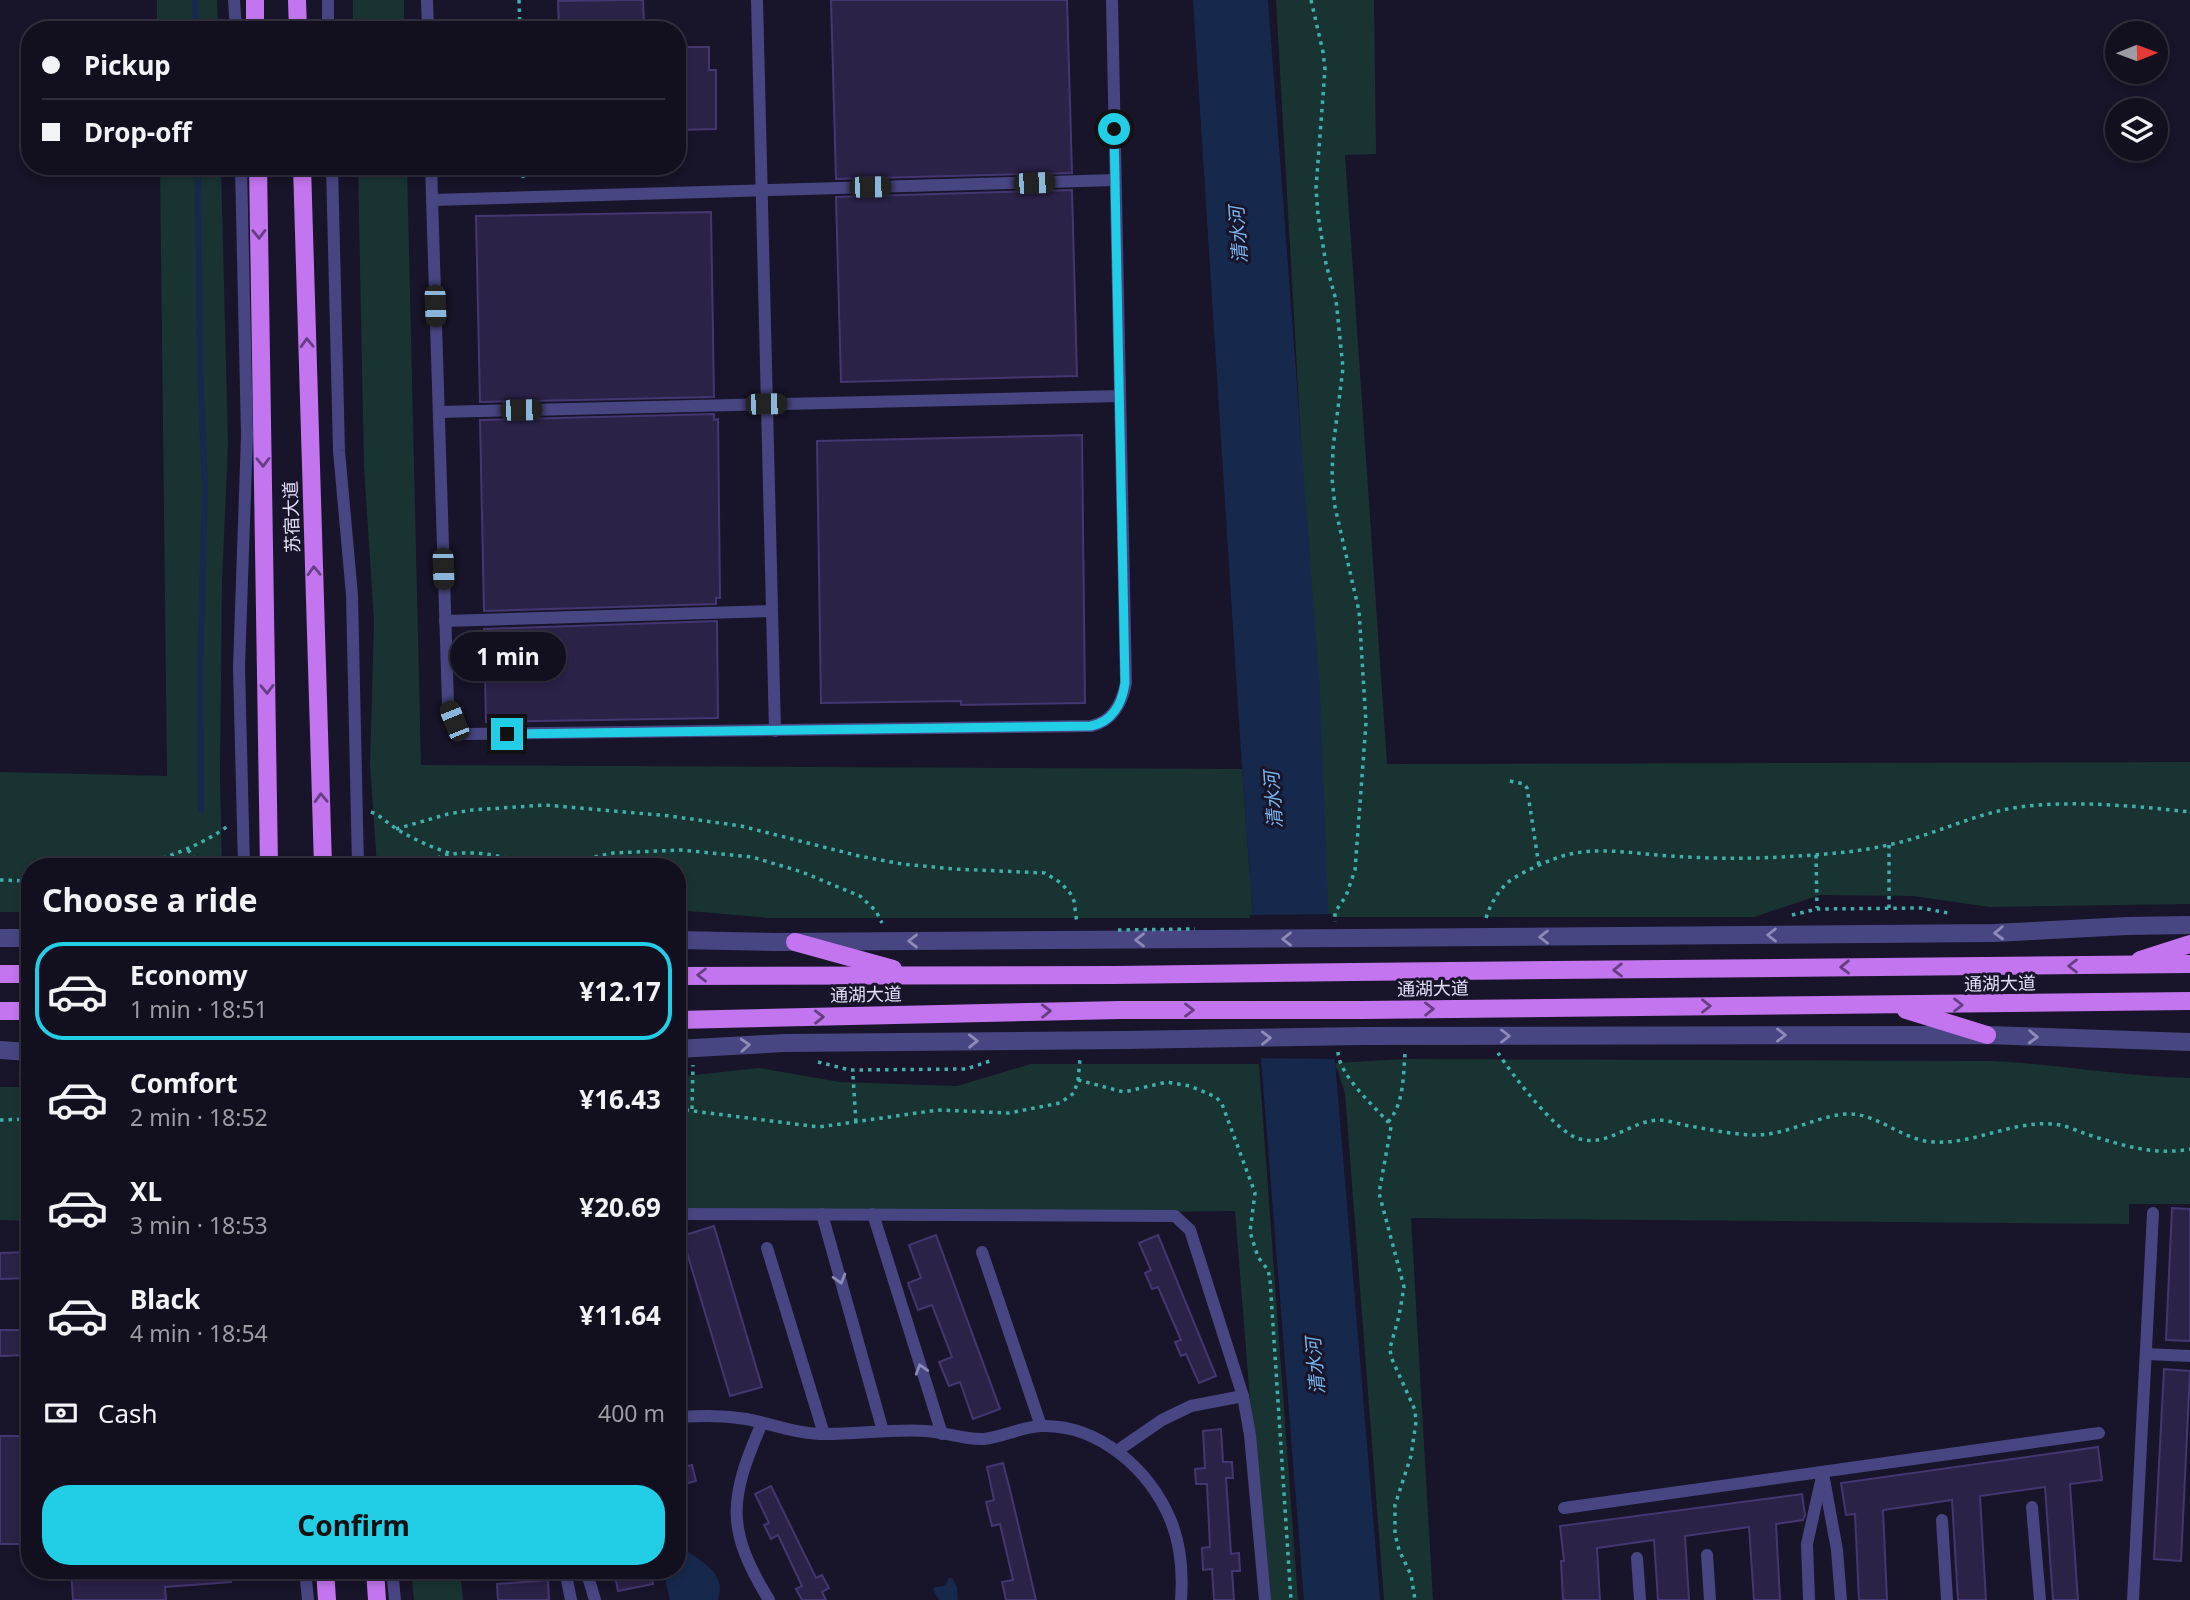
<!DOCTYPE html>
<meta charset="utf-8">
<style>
:root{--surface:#120f1f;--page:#1f1d2c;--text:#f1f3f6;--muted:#9c9ca4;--line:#312f3d;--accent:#22cee5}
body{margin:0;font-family:"Noto Sans","Noto Sans SC",sans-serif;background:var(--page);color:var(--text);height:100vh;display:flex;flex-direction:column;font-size:26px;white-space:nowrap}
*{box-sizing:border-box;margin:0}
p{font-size:23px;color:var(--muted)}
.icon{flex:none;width:38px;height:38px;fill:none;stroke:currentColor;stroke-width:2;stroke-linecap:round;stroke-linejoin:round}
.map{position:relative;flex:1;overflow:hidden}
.drawer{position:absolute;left:21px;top:858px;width:665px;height:721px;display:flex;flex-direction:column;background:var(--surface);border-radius:28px;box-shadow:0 4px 10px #0003,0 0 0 2px var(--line)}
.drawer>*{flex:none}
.guide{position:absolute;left:21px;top:21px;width:665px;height:154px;border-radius:28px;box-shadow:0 4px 10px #0003,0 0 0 2px var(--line);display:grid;align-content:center;height:154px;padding:0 21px;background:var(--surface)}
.needle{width:46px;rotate:89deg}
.fabs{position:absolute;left:2105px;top:21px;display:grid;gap:14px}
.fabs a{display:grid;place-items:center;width:63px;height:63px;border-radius:50%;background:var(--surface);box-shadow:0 4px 10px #0003,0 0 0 2px var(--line);font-size:35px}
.end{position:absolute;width:32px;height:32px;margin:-16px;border:9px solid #22cee5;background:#111;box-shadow:0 0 0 4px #111}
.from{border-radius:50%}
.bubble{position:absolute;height:49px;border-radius:24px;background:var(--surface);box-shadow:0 4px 10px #0003,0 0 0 2px var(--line);font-size:23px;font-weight:700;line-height:49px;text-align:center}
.car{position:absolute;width:21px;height:42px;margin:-21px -10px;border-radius:9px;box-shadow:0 0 5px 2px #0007;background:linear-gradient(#222 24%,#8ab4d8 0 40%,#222 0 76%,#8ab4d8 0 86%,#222 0)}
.guide b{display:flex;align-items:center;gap:24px;height:66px;font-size:26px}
.guide b+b{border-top:2px solid var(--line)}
.guide i{width:18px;height:18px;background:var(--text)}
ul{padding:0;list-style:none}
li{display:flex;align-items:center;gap:21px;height:98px;margin:0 14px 10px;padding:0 7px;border:4px solid transparent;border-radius:28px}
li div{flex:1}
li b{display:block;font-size:26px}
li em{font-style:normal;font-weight:700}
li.current{border-color:var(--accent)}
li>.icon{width:63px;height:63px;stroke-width:1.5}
h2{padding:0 21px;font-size:32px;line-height:84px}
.pay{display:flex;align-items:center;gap:18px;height:77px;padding:0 21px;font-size:26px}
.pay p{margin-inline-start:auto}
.button{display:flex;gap:14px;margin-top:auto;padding:14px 21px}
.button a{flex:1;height:80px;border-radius:28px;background:var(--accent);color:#111;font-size:28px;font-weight:700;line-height:80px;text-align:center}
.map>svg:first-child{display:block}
.green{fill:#183332}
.water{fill:#16294c}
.pier{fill:#181429}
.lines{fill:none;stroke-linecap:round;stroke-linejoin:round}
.stream{stroke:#16294c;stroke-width:6}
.building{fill:#2b2248;stroke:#443771;stroke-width:2}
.path{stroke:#3fb0ab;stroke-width:3.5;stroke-dasharray:3.5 5;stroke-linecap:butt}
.service{stroke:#484583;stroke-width:12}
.minor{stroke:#484583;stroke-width:18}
.primary{stroke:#c374ef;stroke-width:18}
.path-bridge{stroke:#3fb0ab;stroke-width:3.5;stroke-dasharray:3.5 5;stroke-linecap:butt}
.minor-bridge{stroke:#484583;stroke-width:18}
.primary-bridge{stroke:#c374ef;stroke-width:18}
.oneway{stroke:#653f82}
.oneway2{stroke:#8e8bb9}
.route{stroke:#22cee5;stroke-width:9}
.labels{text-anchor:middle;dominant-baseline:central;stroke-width:6;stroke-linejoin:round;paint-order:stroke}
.street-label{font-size:18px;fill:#e4e0fb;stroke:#181429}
.water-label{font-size:19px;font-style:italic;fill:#7ab7f0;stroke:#181429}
</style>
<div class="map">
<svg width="2190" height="1600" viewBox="0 0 2190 1600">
<rect width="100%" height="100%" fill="#181429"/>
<!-- green -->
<g class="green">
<path d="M157,0H217L218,30H157Z"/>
<rect x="353" y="0" width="51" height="30"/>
<path d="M1276,0H1374L1376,154L1345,155L1387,764L2190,762V904L1989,907L1913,896L1820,895L1754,917H1328Z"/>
<path d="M160,166H221L228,444L222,582L220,777L222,866H30V912H0V772L167,776Z"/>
<path d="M358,166H407L421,765L1242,769L1253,918H769L677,910V866H377L370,765L374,622L364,466Z"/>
<path d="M1404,1059L1992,1061C2058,1064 2124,1077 2190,1078V1204H2129V1224L1411,1218L1433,1600H1384L1345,1093L1335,1063Z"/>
<path d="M1031,1064H1259L1298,1600H1266L1235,1211L677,1218V1077L759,1068L840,1082L957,1086Z"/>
<path d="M0,1087H30V1221L0,1220Z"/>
<path d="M411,1570H460L463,1600H414Z"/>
</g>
<!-- water -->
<g class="water">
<path d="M1193,0H1268L1320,691L1333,1037L1380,1600H1304L1258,1022L1253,918L1242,769Z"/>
<path d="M677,1545C697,1559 728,1571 718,1600H670L663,1570H677Z"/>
<path d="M948,1578H952L957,1587L958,1600H939L933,1590L934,1587C941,1587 947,1587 948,1578Z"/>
</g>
<!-- pier -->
<path class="pier" d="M1332,914L1338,1059L1257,1058L1250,915Z"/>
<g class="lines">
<!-- stream -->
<g class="stream">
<path d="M195,0L196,30"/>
<path d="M198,166L200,370L205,487L200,673L201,810"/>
</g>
</g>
<!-- building -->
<g class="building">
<path d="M625,0H643L644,25H629V30H559L558,1Z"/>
<path d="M831,0H1067L1072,173L836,179Z"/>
<path d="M677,47H709V70H716V129L677,130Z"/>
<path d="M1072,190L1077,376L841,382L836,197Z"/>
<path d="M711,212L714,397L480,402L476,216Z"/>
<path d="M714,414V420L718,419L720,598H716V604L484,611L480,420Z"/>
<path d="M1082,435L1085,703L961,705V701L821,703L817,441Z"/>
<path d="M717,621L718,718L486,722L484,629Z"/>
<path d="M2172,1208L2190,1209V1341L2166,1340Z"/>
<path d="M714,1226L762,1387L730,1396L682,1236Z"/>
<path d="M936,1235L1000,1409L973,1419L960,1382L949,1386L939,1362L952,1357L932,1305L918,1310L908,1283L921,1278L909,1245Z"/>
<path d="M1158,1235L1216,1376L1199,1383L1186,1354L1181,1356L1175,1342L1181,1340L1158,1287L1152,1289L1145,1273L1151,1270L1139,1243Z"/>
<path d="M27,1252V1278L0,1279V1253Z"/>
<path d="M0,1330H28L29,1355L0,1356Z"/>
<path d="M2164,1369L2190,1371L2181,1561L2154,1559Z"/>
<path d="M1221,1429L1223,1462H1232L1233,1478H1226L1231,1554L1239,1553L1240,1571H1232L1234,1600H1214L1212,1569L1203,1570L1202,1548L1210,1547L1207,1484H1196L1195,1469L1205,1468L1203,1431Z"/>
<path d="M0,1436H20L21,1511H24V1544H0Z"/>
<path d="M2098,1447L2102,1480L2070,1484L2078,1600H2053L2045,1487L1980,1496L1986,1600H1958L1952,1500L1883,1510L1887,1600H1859L1855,1514L1846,1515L1841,1483Z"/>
<path d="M1003,1463L1011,1494L1036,1600H1006L1002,1582L1013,1580L1000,1524L992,1526L986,1502L994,1500L987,1467Z"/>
<path d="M692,1465L696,1481L677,1486V1469Z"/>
<path d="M771,1486L816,1578L822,1575L829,1588L822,1592L826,1600H802L796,1589L802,1586L778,1535L771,1539L764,1525L769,1523L755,1494Z"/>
<path d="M1802,1494L1805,1515L1803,1520L1776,1524L1780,1600H1754L1749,1527L1685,1536L1689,1600H1658L1654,1540L1597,1548L1600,1600H1563L1561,1561H1564L1560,1526Z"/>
<path d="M71,1570H231V1582L165,1587L166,1600H73Z"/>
<path d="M614,1570H651L653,1584L618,1591Z"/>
<path d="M548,1580L549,1600H498L497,1584Z"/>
</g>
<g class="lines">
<!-- path -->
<g class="path">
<path d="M519,0L520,30"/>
<path d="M1311,0L1323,52L1325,69L1316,188L1318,215L1326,264L1336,300L1343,368L1333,448L1332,478L1335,507L1359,611L1366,723L1355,870L1346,896L1335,912V922"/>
<path d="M447,30V26L520,23"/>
<path d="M523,166V182"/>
<path d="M1510,781L1524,784L1527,788L1539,866"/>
<path d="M371,812C382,816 389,825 400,831C417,841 434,848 452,854"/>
<path d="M396,829L448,814L472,810L545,805L670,816L741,826L859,856L902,864L954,869L1045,873L1061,883L1070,893L1074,901L1077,924"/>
<path d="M1889,845V908"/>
<path d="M188,850L201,866"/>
<path d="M1816,855L1817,908"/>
<path d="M138,866C171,856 200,846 228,826"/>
<path d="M218,866L227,859"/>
<path d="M422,866C454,843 501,855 534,866"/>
<path d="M553,866L613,853L681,850L752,857L802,872L860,896L876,911L882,923"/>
<path d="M0,880L30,881"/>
<path d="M1792,915L1817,909L1922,908L1948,913"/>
<path d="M1486,918C1490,906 1495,896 1504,886C1513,875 1555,857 1570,854C1604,847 1636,854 1670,856C1713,859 1755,859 1798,856C1828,854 1858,852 1888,845C1933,836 1974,813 2020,807C2072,800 2137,806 2190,812"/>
<path d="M1338,1052C1339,1075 1373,1105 1388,1122L1391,1127L1379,1193L1404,1287L1399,1316L1390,1348L1391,1357L1415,1410L1416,1422L1411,1456L1395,1505V1534L1399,1550L1411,1575L1415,1600"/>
<path d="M1498,1053C1512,1074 1554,1130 1577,1138C1606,1149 1630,1121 1658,1120C1666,1120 1676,1123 1684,1125C1708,1129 1733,1135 1758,1135C1788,1134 1815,1117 1845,1114C1874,1112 1898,1136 1925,1141C1968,1148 2008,1121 2051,1124C2063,1124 2075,1130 2086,1134C2121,1145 2154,1156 2190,1149"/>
<path d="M818,1062L850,1070L966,1069L990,1061"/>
<path d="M19,1072L30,1073"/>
<path d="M853,1076L856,1123"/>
<path d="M1078,1080L1124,1092L1167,1082L1190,1086L1216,1097L1222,1104L1255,1193L1250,1232L1258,1257L1268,1270L1270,1279L1291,1600"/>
<path d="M677,1109L819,1127L938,1110L1009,1113L1060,1103L1074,1093L1078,1080L1080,1059"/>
<path d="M692,1109L693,1065"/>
<path d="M0,1120L30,1119"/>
<path d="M1388,1122C1404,1104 1403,1077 1405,1054"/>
</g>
<!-- service -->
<g class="service">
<path d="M234,0L236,30"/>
<path d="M328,0V30"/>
<path d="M427,0L428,30"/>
<path d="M757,0L775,731"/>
<path d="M241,166L247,436L239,667L244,866"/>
<path d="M332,166L339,451L352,595L358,866"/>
<path d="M431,166L448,704L454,721L466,734L1091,726C1112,722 1122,703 1126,683L1112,0"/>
<path d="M432,200L1115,180"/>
<path d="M439,412L1120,396"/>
<path d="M445,621L771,611"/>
<path d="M677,1214L1175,1216L1190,1230L1243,1396L1250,1435L1265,1600"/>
<path d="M822,1214L883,1431"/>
<path d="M873,1214L942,1434"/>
<path d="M767,1248L824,1434"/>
<path d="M982,1252L1041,1426"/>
<path d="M2146,1354L2190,1356"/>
<path d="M677,1417C701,1416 723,1415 746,1419C773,1424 797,1434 825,1434C859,1434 892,1429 926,1431C945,1432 964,1440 984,1439C1003,1437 1021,1427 1041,1426C1099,1424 1150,1470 1171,1521C1181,1546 1183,1574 1181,1600"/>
<path d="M762,1423C729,1499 725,1528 769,1600"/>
<path d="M1117,1451L1162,1420L1191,1406L1243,1396"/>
<path d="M1824,1479L1837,1550L1841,1600"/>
<path d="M2032,1507L2040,1600"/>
<path d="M1564,1508L2099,1433"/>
<path d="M1942,1520L1947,1600"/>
<path d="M1707,1555L1710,1600"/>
<path d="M1637,1558L1640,1600"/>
<path d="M305,1570L308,1600"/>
<path d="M392,1570L395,1600"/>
<path d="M565,1570L571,1600"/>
<path d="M586,1570L595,1600"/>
<path d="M1809,1600L1807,1544L1823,1472"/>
<path d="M2133,1600L2153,1213"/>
</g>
<!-- minor -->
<g class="minor">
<path d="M0,938H30"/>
<path d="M1355,938L1994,933L2127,926L2190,925"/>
<path d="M677,940L774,942L1208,939"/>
<path d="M1363,1036L1987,1035L2190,1042"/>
<path d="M677,1049L784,1043L1124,1040"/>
<path d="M0,1050L30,1052"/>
</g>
<!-- primary -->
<g class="primary">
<path d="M255,0V30"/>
<path d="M297,0L298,30"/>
<path d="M258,166L269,866"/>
<path d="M302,166L323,866"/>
<path d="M795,942L893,969"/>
<path d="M2140,960L2190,944"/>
<path d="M1352,972L2190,964"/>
<path d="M0,974H30"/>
<path d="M677,976L1114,975"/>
<path d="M1361,1010L2190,1001"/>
<path d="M1906,1010L1987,1035"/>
<path d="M0,1011H30"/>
<path d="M677,1020L1121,1010"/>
<path d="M325,1570L327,1600"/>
<path d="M375,1570L377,1600"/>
</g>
<!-- path-bridge -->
<path class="path-bridge" d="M1118,930L1195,929"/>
<!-- minor-bridge -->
<g class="minor-bridge">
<path d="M1208,939L1355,938"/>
<path d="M1124,1040L1363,1036"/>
</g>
<!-- primary-bridge -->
<g class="primary-bridge">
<path d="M1114,975L1352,972"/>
<path d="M1121,1010H1361"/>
</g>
</g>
<!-- one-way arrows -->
<defs><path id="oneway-chevron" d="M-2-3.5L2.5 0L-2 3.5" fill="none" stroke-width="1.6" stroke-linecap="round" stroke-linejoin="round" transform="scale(1.75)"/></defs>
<g class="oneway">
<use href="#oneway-chevron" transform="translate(259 234) rotate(89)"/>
<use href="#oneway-chevron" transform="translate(307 343) rotate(-92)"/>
<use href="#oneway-chevron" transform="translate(263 462) rotate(89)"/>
<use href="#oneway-chevron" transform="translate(314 571) rotate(-92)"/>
<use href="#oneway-chevron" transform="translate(267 689) rotate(89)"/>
<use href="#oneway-chevron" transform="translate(321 798) rotate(-92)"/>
<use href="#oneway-chevron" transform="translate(2073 966) rotate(180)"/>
<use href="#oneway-chevron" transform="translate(1845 967) rotate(179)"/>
<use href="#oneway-chevron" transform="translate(1618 970) rotate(179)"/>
<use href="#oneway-chevron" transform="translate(702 975) rotate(180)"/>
<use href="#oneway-chevron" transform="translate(1958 1005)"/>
<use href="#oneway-chevron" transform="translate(1706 1006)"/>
<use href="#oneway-chevron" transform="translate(1429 1009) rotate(-1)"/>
<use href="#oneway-chevron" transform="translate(1189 1010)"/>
<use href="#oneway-chevron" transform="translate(1046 1011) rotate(-1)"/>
<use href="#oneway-chevron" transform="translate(819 1017) rotate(-1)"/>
</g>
<g class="oneway2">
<use href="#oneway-chevron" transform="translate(1999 933) rotate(178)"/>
<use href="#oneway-chevron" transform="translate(1772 935) rotate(180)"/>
<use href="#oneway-chevron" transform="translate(1544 937) rotate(180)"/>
<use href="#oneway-chevron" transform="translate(1287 939) rotate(180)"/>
<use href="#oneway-chevron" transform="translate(1140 940) rotate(180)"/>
<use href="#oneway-chevron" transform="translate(913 941) rotate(180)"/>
<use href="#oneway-chevron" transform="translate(1781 1035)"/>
<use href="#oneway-chevron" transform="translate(1505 1036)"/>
<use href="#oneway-chevron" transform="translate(2033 1037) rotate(2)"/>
<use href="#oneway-chevron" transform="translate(1266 1038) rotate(-1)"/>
<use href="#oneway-chevron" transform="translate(973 1041) rotate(-1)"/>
<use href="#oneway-chevron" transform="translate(745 1045) rotate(-3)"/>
<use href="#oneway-chevron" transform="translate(840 1279) rotate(74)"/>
<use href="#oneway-chevron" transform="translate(921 1369) rotate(-107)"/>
</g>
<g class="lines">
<!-- route -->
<path class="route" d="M507,734L1091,726C1112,722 1122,704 1125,683L1114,129"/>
</g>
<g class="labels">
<!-- street labels -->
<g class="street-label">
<text transform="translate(291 517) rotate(-92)">苏宿大道</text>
<text transform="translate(2000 983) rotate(-1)">通湖大道</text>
<text transform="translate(1433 988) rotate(-1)">通湖大道</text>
<text transform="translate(866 994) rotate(-1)">通湖大道</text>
</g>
<!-- water labels -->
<g class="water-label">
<text transform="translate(1238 235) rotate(-94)">清水河</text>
<text transform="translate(1273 800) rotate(-94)">清水河</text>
<text transform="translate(1315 1366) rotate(-95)">清水河</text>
</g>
</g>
</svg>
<div class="fabs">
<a><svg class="needle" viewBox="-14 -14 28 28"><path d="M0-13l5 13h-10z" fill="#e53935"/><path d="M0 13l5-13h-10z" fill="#9c9ca4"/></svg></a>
<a><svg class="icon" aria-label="layers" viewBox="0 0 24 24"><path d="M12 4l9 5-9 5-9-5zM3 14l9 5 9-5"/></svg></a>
</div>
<i class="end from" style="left:1114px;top:129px"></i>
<i class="end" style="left:507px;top:734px"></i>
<div class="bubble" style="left:450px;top:632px;width:116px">1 min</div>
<i class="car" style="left:1034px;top:183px;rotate:88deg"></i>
<i class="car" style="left:870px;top:187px;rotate:89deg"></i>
<i class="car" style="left:435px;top:306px;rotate:178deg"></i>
<i class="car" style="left:766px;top:404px;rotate:89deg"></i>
<i class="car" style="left:521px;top:410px;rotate:89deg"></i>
<i class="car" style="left:443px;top:569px;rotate:178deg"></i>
<i class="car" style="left:454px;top:721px;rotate:338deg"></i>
<div class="guide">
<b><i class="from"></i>Pickup</b>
<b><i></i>Drop-off</b>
</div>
<section class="drawer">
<h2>Choose a ride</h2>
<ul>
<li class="current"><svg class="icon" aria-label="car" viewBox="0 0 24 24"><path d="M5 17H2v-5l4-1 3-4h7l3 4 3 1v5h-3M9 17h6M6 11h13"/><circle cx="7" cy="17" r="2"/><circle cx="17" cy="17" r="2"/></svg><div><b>Economy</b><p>1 min · 18:51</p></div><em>¥12.17</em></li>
<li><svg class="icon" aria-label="car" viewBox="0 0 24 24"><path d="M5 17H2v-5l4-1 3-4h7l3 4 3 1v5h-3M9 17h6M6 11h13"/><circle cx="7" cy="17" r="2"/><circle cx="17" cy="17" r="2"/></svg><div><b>Comfort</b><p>2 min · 18:52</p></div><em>¥16.43</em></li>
<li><svg class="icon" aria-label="car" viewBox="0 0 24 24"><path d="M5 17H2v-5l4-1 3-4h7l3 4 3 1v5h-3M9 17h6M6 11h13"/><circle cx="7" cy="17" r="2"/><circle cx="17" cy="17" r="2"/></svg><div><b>XL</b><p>3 min · 18:53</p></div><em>¥20.69</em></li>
<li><svg class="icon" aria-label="car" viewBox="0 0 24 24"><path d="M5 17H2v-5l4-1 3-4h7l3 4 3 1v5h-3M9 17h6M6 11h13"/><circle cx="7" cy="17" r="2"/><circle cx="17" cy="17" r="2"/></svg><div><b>Black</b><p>4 min · 18:54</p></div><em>¥11.64</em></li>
</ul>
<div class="pay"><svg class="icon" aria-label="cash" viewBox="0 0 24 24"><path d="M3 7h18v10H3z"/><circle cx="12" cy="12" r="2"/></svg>Cash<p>400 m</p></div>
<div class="button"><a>Confirm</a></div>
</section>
</div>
